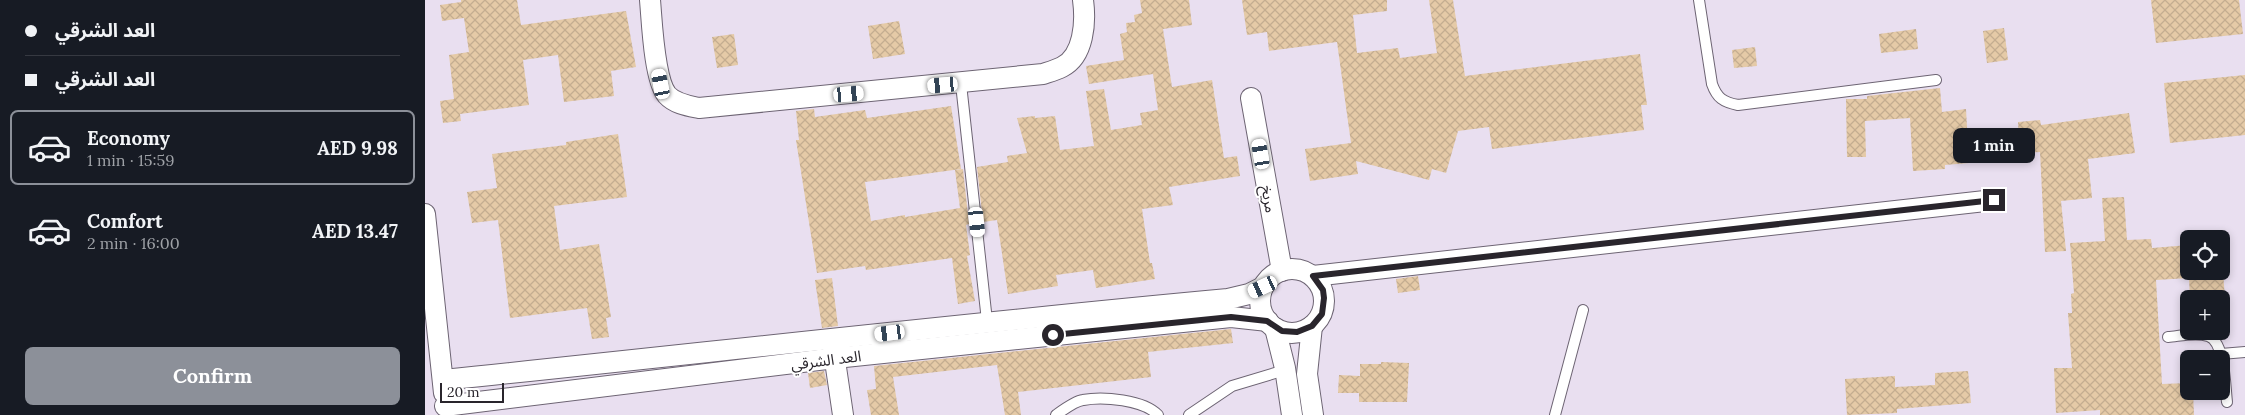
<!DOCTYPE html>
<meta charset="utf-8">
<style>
:root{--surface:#171b24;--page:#20242c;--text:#f1f3f6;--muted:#9ea1a6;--line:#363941;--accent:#8c9099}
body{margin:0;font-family:Lora,"Noto Sans Arabic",serif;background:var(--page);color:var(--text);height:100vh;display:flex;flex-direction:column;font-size:19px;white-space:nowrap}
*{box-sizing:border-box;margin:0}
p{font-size:16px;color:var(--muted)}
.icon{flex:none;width:28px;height:28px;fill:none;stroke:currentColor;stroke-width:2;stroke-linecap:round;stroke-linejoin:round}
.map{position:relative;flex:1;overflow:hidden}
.side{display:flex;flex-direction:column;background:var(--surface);width:425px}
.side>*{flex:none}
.guide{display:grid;align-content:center;height:110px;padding:0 25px;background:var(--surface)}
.buttons{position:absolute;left:1755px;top:230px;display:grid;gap:10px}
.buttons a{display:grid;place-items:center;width:50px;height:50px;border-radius:8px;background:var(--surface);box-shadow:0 2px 8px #0003;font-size:25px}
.scale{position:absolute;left:15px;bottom:12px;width:64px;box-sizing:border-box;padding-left:5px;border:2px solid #29252c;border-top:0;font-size:14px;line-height:18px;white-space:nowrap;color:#29252c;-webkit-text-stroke:4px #fff;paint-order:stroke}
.end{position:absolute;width:22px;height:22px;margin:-11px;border:6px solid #29252c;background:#fff;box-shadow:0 0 0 2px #fff}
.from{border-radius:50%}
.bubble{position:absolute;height:35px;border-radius:8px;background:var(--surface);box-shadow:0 2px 8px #0003;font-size:16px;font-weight:700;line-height:35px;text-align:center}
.car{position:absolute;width:15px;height:30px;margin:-15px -8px;border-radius:6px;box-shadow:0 0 4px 1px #0007;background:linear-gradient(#fff 24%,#345 0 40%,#fff 0 76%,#345 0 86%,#fff 0)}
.guide b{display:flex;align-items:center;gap:18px;height:48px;font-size:19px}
.guide b+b{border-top:1px solid var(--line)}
.guide i{width:12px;height:12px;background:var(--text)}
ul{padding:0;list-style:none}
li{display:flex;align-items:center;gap:15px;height:75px;margin:0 10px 8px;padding:0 15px;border:2px solid transparent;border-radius:8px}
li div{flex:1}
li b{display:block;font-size:19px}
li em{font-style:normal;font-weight:700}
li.on{border-color:var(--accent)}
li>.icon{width:45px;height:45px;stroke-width:1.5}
.primary-button{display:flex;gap:10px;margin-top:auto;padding:10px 25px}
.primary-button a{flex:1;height:58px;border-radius:8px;background:var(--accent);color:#fff;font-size:20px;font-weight:700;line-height:58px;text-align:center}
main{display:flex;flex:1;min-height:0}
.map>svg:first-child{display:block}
.building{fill:url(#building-cross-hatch)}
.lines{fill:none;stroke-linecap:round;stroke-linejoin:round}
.lane-casing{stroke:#6d6473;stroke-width:12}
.street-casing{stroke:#6d6473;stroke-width:22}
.lane{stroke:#fff;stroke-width:10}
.street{stroke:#fff;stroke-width:20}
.route{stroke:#29252c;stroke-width:6}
.labels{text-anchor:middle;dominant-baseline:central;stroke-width:4;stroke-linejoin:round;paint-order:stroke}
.street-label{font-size:15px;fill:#29252c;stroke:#fff}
</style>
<main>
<section class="side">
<div class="guide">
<b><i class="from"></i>العد الشرقي</b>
<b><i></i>العد الشرقي</b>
</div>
<ul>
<li class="on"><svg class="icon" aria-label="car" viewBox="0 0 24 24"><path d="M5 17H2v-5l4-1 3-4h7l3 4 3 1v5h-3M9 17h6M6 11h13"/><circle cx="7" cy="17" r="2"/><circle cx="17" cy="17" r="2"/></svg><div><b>Economy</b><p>1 min · 15:59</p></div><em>AED 9.98</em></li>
<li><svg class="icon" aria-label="car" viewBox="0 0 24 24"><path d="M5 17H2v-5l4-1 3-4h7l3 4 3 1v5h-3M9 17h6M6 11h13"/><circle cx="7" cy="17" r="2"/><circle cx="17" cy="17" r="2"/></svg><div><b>Comfort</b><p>2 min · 16:00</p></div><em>AED 13.47</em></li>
</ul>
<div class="primary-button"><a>Confirm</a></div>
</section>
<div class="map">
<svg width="1820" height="415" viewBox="0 0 1820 415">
<defs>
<pattern id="building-cross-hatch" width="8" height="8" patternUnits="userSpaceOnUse" patternTransform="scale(1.25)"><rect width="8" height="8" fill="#e5caa7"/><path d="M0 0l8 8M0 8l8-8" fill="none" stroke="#c4ad90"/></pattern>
</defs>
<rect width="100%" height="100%" fill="#e9dff0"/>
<!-- building -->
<g class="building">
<path d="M36,0H92L96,25L201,11L211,67L186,71L189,96L139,102L133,55L98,60L104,105L35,114L36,121L18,123L15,101L29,99L24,55L44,52L39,18L17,21L15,5L36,2Z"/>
<path d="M715,0H764L767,25L738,29L747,87L787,80L799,158L812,156L815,176L744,187L748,205L717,209L725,263H727L730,279L671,288L668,270L631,275L633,286L583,294L572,220L558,222L552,167L583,162L582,156L602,153L592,118L610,116V118L630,116L635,150L669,146L661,91L679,89L686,130L717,125L715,113L733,110L728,74L664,84L661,66L699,60L695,34L702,32L701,23L710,22L709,15L717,13Z"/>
<path d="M817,0H962V11L928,15L932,53L973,48L975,58L1012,53L1004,0H1028L1040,76L1215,54L1222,105H1216L1219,130L1067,149L1064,127L1033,131L1021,173L1007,169L1004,180L931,161L933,174L885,181L880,149L926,143L912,42L844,51L842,32L822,35Z"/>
<path d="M1726,0H1814L1818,34L1731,43Z"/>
<path d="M474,21L480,54L448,59L443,26Z"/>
<path d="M1579,28L1583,60L1562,63L1558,31Z"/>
<path d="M1491,29L1493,49L1456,53L1454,34Z"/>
<path d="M309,34L313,65L292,68L287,37Z"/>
<path d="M1330,47L1332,66L1309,68L1307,50Z"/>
<path d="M1820,75V135L1745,143L1739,83Z"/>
<path d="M1515,88L1517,112L1541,109L1544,163L1520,165V169L1488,171L1485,118L1440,121L1441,157H1422L1421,99H1442V96Z"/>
<path d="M526,106L536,169L440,182L446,221L480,215V217L535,208L530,170L538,169L544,224L541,225L545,255L542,256L550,301L533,304L527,258L441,270L440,266L392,273L371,140H374L371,111L389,109L390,117L440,110L442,118Z"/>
<path d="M1704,113L1710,153L1663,159L1667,198L1636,201L1641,251L1620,252L1615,152L1598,153L1597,139H1594L1593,122L1615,120L1616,125Z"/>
<path d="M193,134L202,197L129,206L135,250L174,244L186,317L181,318L184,337L167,339L162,308L85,318L73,220L47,223L42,192L72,188L67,154L141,145V142Z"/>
<path d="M1699,197L1702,240L1726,239L1727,248L1764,245V271H1798L1800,299H1765L1764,278L1731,280L1737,384L1764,383V391H1768L1769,415H1675V410L1631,413L1629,368H1647L1643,313H1647L1646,294L1649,293L1645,243L1680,241L1677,198Z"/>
<path d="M993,276L995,290L973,293L971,279Z"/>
<path d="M407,278L413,326L397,328L390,280Z"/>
<path d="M806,329L808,343L723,352L726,377L593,392L596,415H580L572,365L468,377L474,415H446L442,390L451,389L449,366Z"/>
<path d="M956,362L984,363L982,402H934V393H913L914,375L935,376V364H956Z"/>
<path d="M399,371L402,385L385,388L383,373Z"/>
<path d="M1543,371L1546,403L1472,409V413L1422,415L1420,379L1470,376V387L1510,385V373Z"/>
</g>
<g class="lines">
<!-- lane casing -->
<g class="lane-casing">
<g id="lane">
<path d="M1274,0L1287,84C1292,98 1298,102 1313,105L1511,80"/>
<path d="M536,84L562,321"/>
<path d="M1743,337C1755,336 1771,332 1783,336C1800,341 1800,386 1802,402"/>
<path d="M1796,354L1820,352"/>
<path d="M631,415C638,410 650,401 658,400C678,396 719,400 733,415"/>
<path d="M764,415L807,386L860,370"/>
<path d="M1130,415L1158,310"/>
</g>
</g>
<!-- street casing -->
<g class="street-casing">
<g id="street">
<path d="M225,0C227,22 229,79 242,95C250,104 264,106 274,108L618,74C624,72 631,70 637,67C659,56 661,22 658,0"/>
<path d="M826,98L857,271"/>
<path d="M0,214L19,393"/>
<circle cx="867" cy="301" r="32"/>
<path d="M888,276L1569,200"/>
<path d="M887,326L882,374L888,415"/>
<path d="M850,328L860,368L867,415"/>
<path d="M408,347L418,415"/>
<path d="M18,380C280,353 541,323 803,299L824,294L838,287"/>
<path d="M20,406L410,358L806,317L843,321"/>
</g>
</g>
<!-- lane -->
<use href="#lane" class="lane"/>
<!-- street -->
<use href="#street" class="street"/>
</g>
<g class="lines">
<!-- route -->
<path class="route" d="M628,335L806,317L842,321L857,331L872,332L887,326L897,314L899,298L898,290L888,276L1569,200"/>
</g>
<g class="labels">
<!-- street labels -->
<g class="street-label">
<text transform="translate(844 199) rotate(80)">مريخ</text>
<text transform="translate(401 360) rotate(-7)">العد الشرقي</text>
</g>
</g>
</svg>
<div class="buttons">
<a><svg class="icon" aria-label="locate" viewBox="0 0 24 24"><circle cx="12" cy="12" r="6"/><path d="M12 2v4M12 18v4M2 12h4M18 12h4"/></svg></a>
<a>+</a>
<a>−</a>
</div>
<div class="scale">20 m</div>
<i class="end from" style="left:628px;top:335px"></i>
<i class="end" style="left:1569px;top:200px"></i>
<div class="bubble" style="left:1528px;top:128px;width:82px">1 min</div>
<i class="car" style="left:236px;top:84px;rotate:349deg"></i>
<i class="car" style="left:518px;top:85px;rotate:265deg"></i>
<i class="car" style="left:424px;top:94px;rotate:85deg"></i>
<i class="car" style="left:836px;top:154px;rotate:350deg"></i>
<i class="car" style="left:552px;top:222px;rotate:174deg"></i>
<i class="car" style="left:838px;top:287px;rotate:245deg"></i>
<i class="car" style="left:465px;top:333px;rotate:263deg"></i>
</div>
</main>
